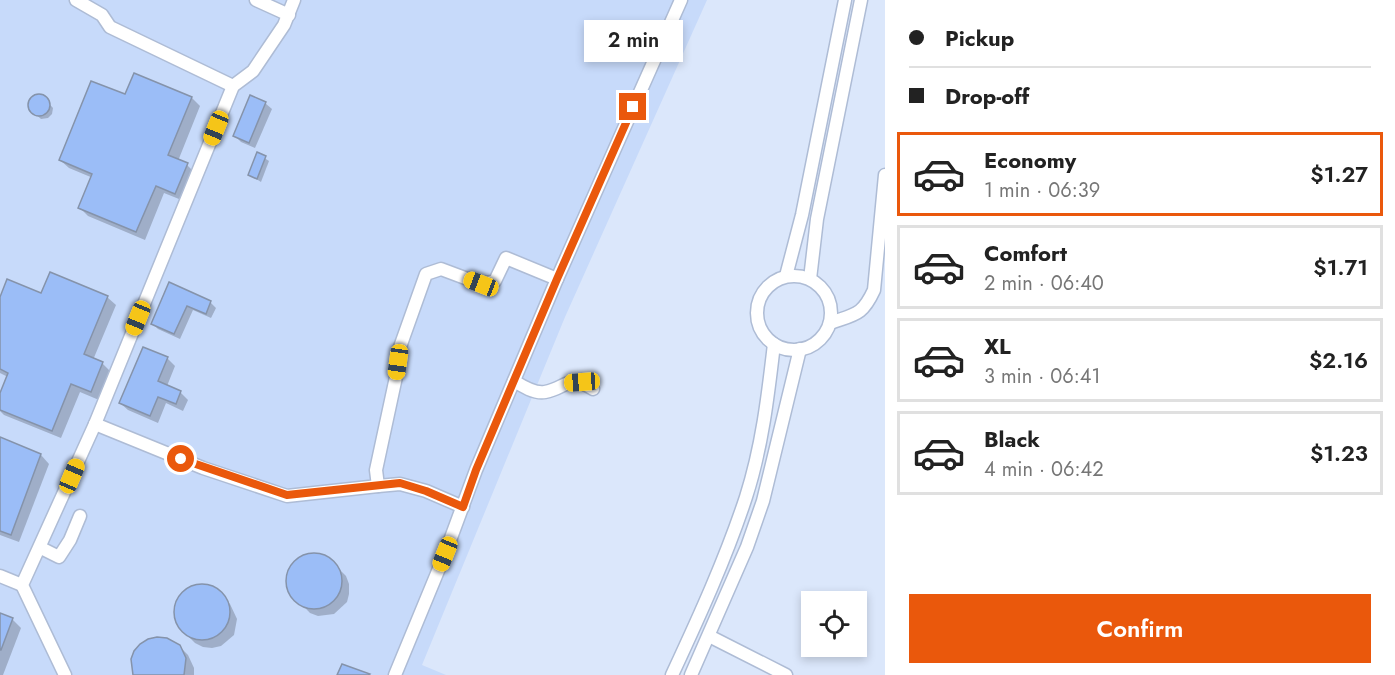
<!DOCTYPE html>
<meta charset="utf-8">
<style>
:root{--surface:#fff;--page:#f2f2f2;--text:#222;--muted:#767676;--line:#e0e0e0;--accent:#ea580c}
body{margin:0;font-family:Jost,sans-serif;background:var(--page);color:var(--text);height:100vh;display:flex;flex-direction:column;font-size:22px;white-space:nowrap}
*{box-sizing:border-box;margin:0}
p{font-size:20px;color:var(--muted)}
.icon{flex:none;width:33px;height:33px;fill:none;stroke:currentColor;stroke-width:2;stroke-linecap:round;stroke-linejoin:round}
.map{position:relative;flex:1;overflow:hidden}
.side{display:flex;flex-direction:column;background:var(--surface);width:510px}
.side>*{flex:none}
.top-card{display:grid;align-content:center;height:132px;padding:0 24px;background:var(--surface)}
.tools{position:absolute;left:801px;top:591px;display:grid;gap:12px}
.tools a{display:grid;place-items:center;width:66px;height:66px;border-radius:0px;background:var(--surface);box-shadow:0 3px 9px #0003;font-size:30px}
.end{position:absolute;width:27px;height:27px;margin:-14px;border:8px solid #ea580c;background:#fff;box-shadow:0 0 0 3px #fff}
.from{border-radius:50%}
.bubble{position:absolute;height:42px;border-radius:0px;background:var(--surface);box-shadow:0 3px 9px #0003;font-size:20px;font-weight:600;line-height:42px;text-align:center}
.car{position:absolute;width:18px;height:36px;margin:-18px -9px;border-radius:8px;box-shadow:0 0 4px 2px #0007;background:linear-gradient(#f5c518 24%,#345 0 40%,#f5c518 0 76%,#345 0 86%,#f5c518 0)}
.top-card b{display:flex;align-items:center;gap:21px;height:57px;font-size:22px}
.top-card b+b{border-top:2px solid var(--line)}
.top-card i{width:15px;height:15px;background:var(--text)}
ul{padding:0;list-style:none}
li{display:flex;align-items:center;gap:18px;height:84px;margin:0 12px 9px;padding:0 12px;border:3px solid var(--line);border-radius:0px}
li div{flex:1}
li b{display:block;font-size:22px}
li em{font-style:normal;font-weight:600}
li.current{border-color:var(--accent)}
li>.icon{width:54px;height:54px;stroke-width:1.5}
.cta{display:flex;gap:12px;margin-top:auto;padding:12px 24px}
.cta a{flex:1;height:69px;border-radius:0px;background:var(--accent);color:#fff;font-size:24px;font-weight:600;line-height:69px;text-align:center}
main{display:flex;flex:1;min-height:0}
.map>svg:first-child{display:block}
.built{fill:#c7dafa}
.shadow{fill:#0003}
.building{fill:#9bbdf7;stroke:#8593aa;stroke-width:1.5}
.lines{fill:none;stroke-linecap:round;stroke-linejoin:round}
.minor-casing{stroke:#aebcd5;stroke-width:15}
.minor{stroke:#fff;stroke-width:12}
.route{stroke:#ea580c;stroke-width:8}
</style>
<main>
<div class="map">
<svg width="885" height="675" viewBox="0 0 885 675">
<rect width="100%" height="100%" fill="#dbe7fb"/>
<!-- built -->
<path class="built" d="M0,0H707L565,317L422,665L446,675H0Z"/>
<!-- shadow -->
<g class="shadow">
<path d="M135,75L192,98L200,106L178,161L187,165L195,173L184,201L164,193L145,240L88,216L80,208L93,178L69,168L60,160L126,96Z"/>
<path d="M34,97H43L53,108L52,114L48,118L41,119L31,110V101Z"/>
<path d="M265,103L272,109L255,148L241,142L235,136Z"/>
<path d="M258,154L269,161L261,182L250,175Z"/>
<path d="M170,284L211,303L216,308L211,318L193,310L180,339L158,329L152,323Z"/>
<path d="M42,295L107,297L116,305L93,360L102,363L111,372L99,400L80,392L61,438L4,415L0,411V397L8,377L0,373V301Z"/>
<path d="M167,358L175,366L167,386L180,392L188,400L183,411L166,403L158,423L128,410L120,403Z"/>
<path d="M0,439L41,455L49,464L19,542L0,535Z"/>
<path d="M313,555L322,556L330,560L346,576L349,584V594L347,602L334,614L318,616L310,613L290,592L288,576L291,568L304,556Z"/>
<path d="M199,586H207L221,595L230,604L237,619L234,635L221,646L212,648L203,647L195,643L179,627L175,618V609L178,600L183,593Z"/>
<path d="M0,615L12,619L21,628L3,675H0Z"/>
<path d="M179,646L188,655L194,668V675H134Z"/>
</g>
<!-- building -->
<g class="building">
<path d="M134,73L192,97L168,155L188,163L175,194L156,186L136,232L78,208L92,174L59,160L91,81L125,94Z"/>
<circle cx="39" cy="105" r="11"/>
<path d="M250,95L266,102L249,143L233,136Z"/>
<path d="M257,152L266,156L257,179L248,175Z"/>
<path d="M50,272L108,296L84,354L103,362L91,392L71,384L52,431L0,410V393L8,373L0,369V297L7,279L41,293Z"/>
<path d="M169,282L211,301L206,314L187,306L174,334L151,324Z"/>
<path d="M143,347L168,357L158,381L181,391L176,404L158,397L150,416L119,403Z"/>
<path d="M0,437L41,454L11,535L0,531Z"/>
<circle cx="314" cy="581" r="28"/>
<circle cx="202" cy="612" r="28"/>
<path d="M0,613L13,618L1,650H0Z"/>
<path d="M157,637L167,638L180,645L186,658L184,675H133L131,659L134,651L140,644L148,639Z"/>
<path d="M342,664L370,674L369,675H337Z"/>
</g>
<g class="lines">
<!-- minor casing -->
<g class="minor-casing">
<g id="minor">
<path d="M76,0L102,15L110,27L233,86"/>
<path d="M256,0L289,15"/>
<circle cx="794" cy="313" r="37"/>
<path d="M786,276L802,215L845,0"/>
<path d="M810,279L817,219L861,0"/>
<path d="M830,323C855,314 862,316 874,290L885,175"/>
<path d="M514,381C522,386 535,394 545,392C567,388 568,373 593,389"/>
<path d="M95,424L203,468L287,496L378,486L376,470L396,377L400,347L426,274L441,269L481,284L495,281L506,258L557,279"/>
<path d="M378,486L400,484L426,491L463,507"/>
<path d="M41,548L59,557L70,540L80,516"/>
<path d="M0,576L22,585"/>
<path d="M709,636L786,675"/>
<path d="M65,675L22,585L95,424L233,86L253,71L284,25L294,0"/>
<path d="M395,675L445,554L476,470L557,279L681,0"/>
<path d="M672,675C699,617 726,558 746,497C762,447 768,396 774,344"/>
<path d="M691,675L747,547L763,501L800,349"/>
</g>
</g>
<!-- minor -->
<use href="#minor" class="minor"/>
</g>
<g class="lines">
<!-- route -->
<path class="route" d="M181,459L287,495L400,483L426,491L463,507L476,470L557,279L633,107"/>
</g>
</svg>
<div class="tools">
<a><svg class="icon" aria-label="locate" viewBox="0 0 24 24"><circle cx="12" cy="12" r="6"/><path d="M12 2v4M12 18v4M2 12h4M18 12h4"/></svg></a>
</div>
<i class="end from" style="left:181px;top:459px"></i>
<i class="end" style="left:633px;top:107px"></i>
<div class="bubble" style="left:584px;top:20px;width:99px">2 min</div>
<i class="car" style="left:216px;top:128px;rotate:202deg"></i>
<i class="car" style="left:481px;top:284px;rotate:291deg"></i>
<i class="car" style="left:138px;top:318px;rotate:202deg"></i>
<i class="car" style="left:398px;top:362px;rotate:188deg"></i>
<i class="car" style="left:582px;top:382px;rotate:266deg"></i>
<i class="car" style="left:72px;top:476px;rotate:23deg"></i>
<i class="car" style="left:445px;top:554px;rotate:202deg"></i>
</div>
<section class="side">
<div class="top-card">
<b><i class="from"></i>Pickup</b>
<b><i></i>Drop-off</b>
</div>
<ul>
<li class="current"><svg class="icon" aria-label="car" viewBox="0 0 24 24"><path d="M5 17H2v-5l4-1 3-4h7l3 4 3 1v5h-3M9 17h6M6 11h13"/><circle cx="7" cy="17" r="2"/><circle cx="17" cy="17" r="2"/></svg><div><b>Economy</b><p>1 min · 06:39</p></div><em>$1.27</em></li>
<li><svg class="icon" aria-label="car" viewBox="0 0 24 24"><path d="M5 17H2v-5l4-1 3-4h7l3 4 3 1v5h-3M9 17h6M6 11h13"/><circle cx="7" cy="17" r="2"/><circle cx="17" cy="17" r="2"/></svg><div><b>Comfort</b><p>2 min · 06:40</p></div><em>$1.71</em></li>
<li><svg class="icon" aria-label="car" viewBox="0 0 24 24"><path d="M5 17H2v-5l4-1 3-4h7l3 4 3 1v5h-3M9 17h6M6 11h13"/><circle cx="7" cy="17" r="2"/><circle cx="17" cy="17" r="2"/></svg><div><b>XL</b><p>3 min · 06:41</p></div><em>$2.16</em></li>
<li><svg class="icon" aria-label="car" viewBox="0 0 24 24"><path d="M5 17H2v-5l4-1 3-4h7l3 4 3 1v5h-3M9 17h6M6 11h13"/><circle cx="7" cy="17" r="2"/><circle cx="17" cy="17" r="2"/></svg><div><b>Black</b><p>4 min · 06:42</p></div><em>$1.23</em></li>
</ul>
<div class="cta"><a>Confirm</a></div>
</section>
</main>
